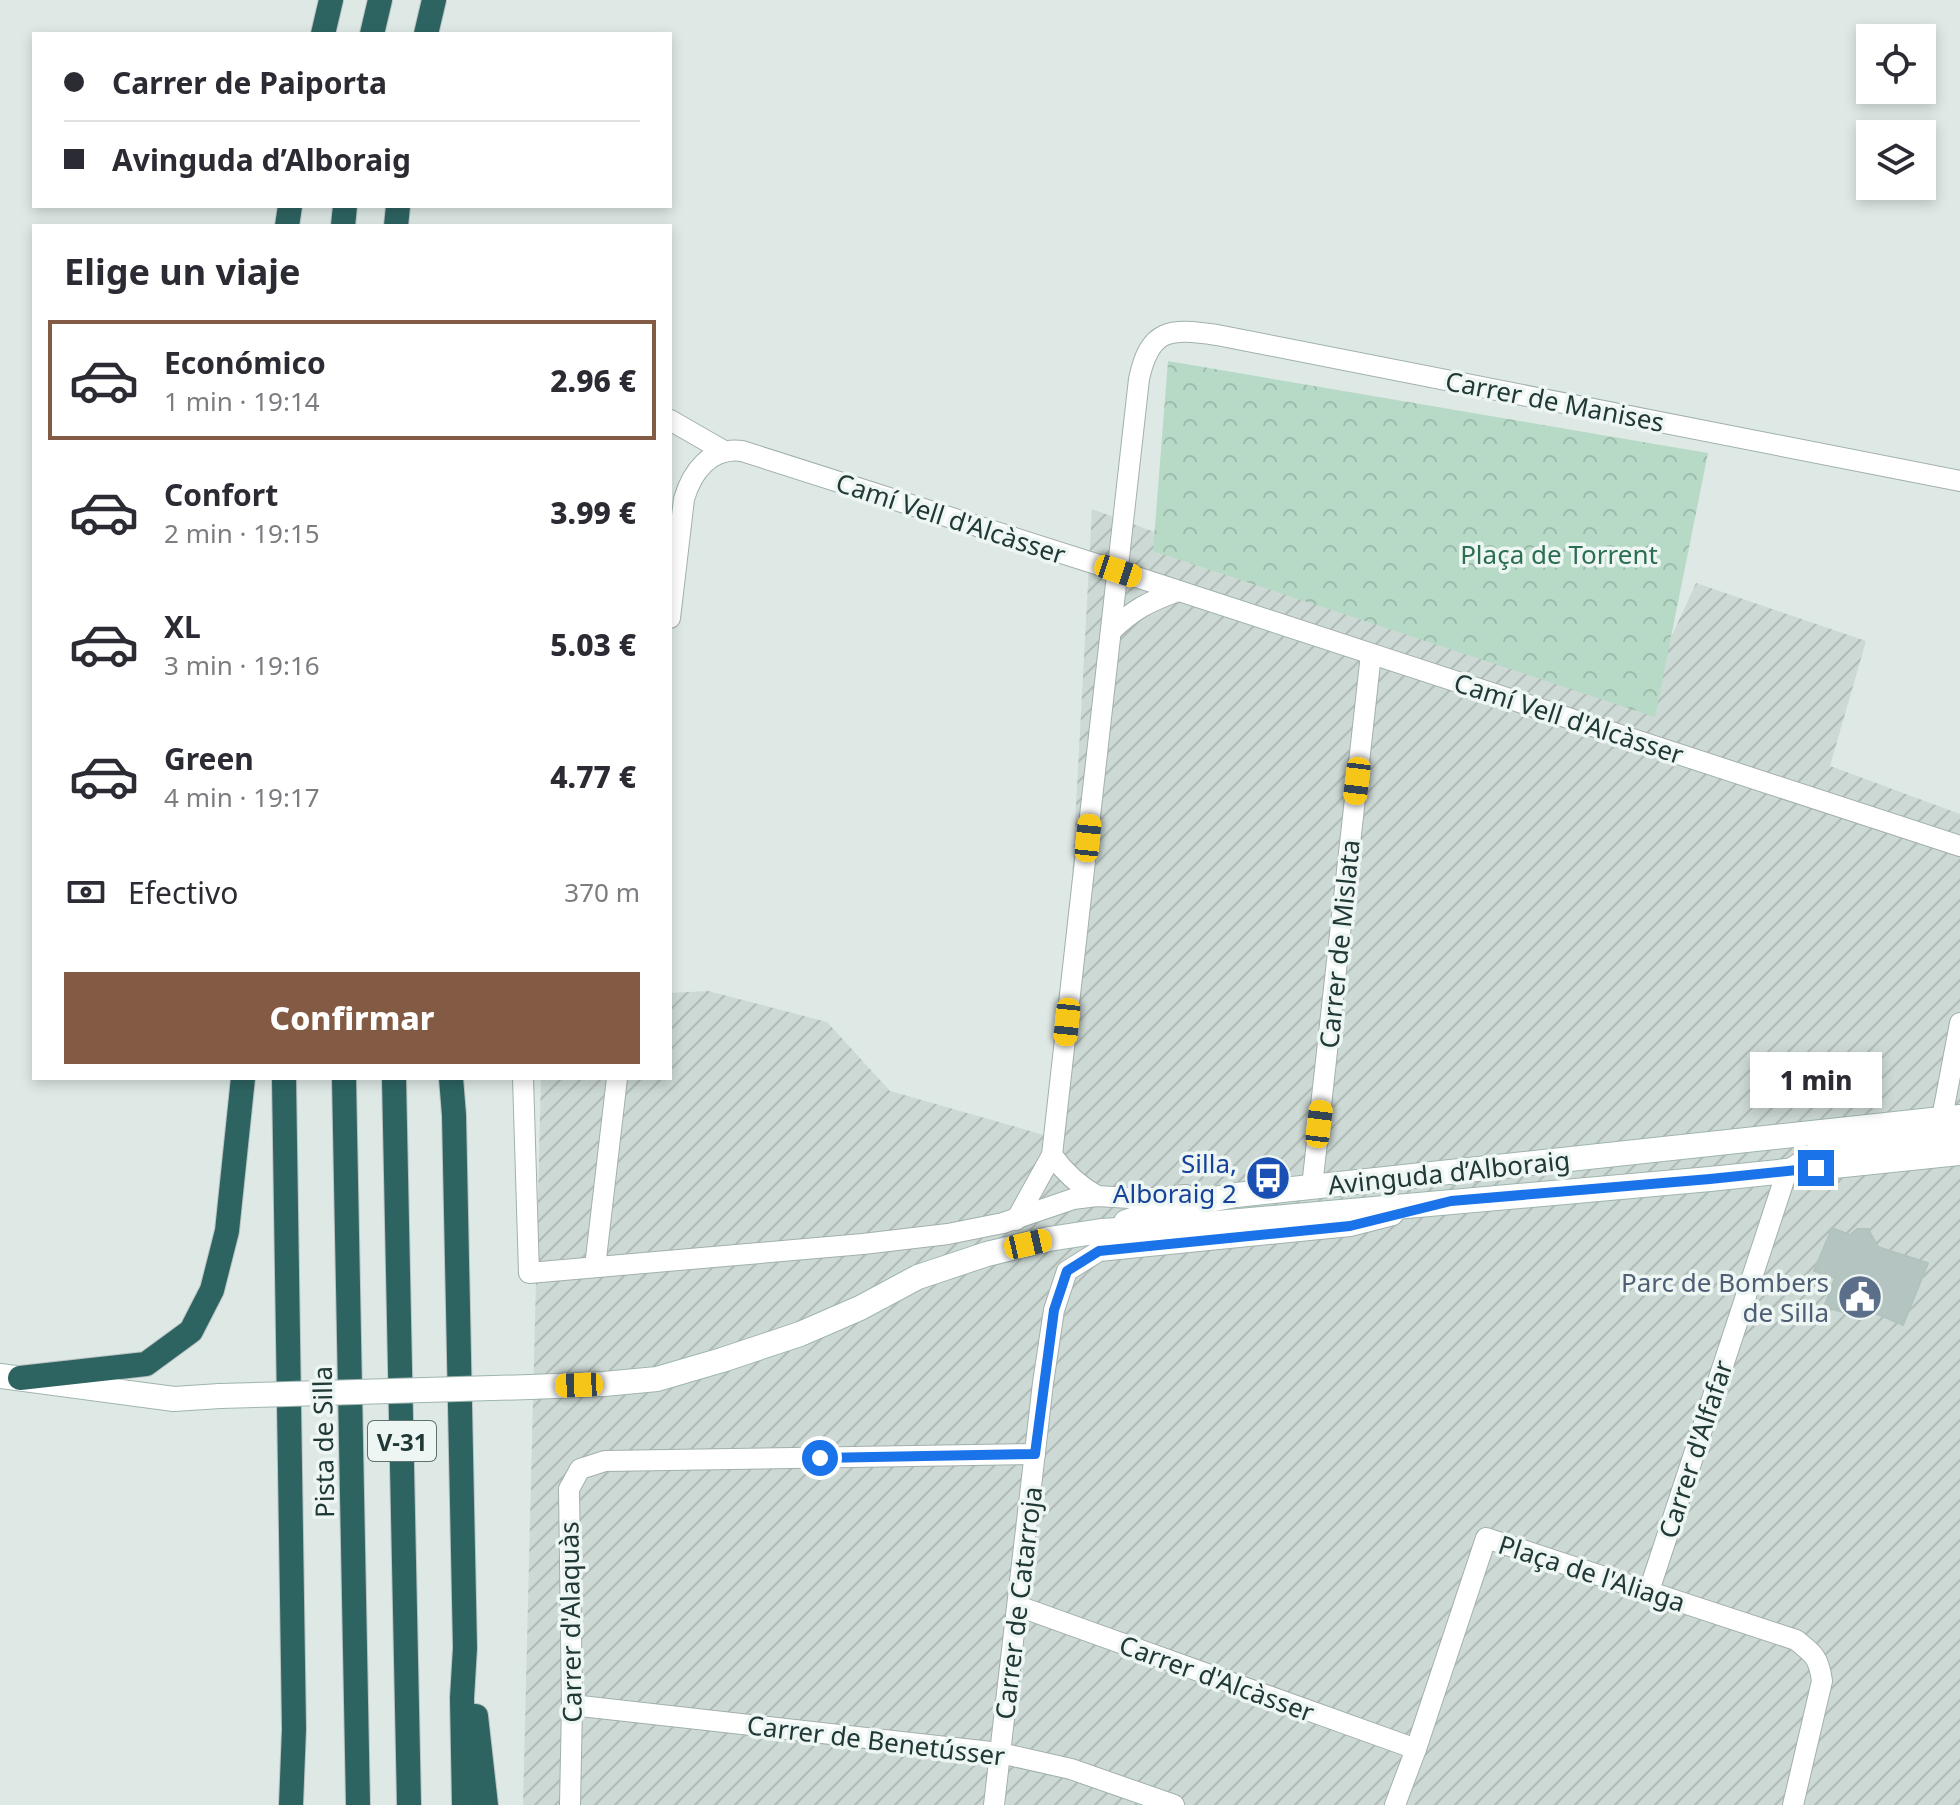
<!DOCTYPE html>
<html lang="es">
<meta charset="utf-8">
<style>
:root{--surface:#fff;--page:#f7f7f7;--text:#2b2b33;--muted:#7c7c81;--line:#e1e1e2;--accent:#835b44}
body{margin:0;font-family:"Noto Sans",sans-serif;background:var(--page);color:var(--text);height:100vh;display:flex;flex-direction:column;font-size:30px;white-space:nowrap}
*{box-sizing:border-box;margin:0}
p{font-size:26px;color:var(--muted)}
.icon{flex:none;width:44px;height:44px;fill:none;stroke:currentColor;stroke-width:2;stroke-linecap:round;stroke-linejoin:round}
.map{position:relative;flex:1;overflow:hidden}
.sheet{position:absolute;left:32px;top:224px;width:640px;height:856px;display:flex;flex-direction:column;background:var(--surface);border-radius:0px;box-shadow:0 4px 12px #0003}
.sheet>*{flex:none}
.top-card{position:absolute;left:32px;top:32px;width:640px;height:176px;border-radius:0px;box-shadow:0 4px 12px #0003;display:grid;align-content:center;height:176px;padding:0 32px;background:var(--surface)}
.controls{position:absolute;left:1856px;top:24px;display:grid;gap:16px}
.controls a{display:grid;place-items:center;width:80px;height:80px;border-radius:0px;background:var(--surface);box-shadow:0 4px 12px #0003;font-size:40px}
.end{position:absolute;width:36px;height:36px;margin:-18px;border:10px solid #1a73e8;background:#fff;box-shadow:0 0 0 4px #fff}
.from{border-radius:50%}
.bubble{position:absolute;height:56px;border-radius:0px;background:var(--surface);box-shadow:0 4px 12px #0003;font-size:26px;font-weight:800;line-height:56px;text-align:center}
.car{position:absolute;width:24px;height:48px;margin:-24px -12px;border-radius:10px;box-shadow:0 0 6px 2px #0007;background:linear-gradient(#f5c518 24%,#345 0 40%,#f5c518 0 76%,#345 0 86%,#f5c518 0)}
.top-card b{display:flex;align-items:center;gap:28px;height:76px;font-size:30px}
.top-card b+b{border-top:2px solid var(--line)}
.top-card i{width:20px;height:20px;background:var(--text)}
ul{padding:0;list-style:none}
li{display:flex;align-items:center;gap:24px;height:120px;margin:0 16px 12px;padding:0 16px;border:4px solid transparent;border-radius:0px}
li div{flex:1}
li b{display:block;font-size:30px}
li em{font-style:normal;font-weight:800}
li.current{border-color:var(--accent)}
li>.icon{width:72px;height:72px;stroke-width:1.5}
h2{padding:0 32px;font-size:36px;line-height:96px}
.pay{display:flex;align-items:center;gap:20px;height:88px;padding:0 32px;font-size:30px}
.pay p{margin-inline-start:auto}
.cta{display:flex;gap:16px;margin-top:auto;padding:16px 32px}
.cta a{flex:1;height:92px;border-radius:0px;background:var(--accent);color:#fff;font-size:32px;font-weight:800;line-height:92px;text-align:center}
.map>svg:first-child{display:block}
.industrial{fill:url(#industrial-furrows)}
.park{fill:url(#park-crowns)}
.building{fill:#b4c4c0;stroke:#b1c3be;stroke-width:2}
.lines{fill:none;stroke-linecap:round;stroke-linejoin:round}
.street-casing{stroke:#a1b0ae;stroke-width:22}
.secondary-casing{stroke:#9eb5b0;stroke-width:26}
.highway-casing{stroke:#bcc3c3;stroke-width:26}
.street{stroke:#fff;stroke-width:20}
.secondary{stroke:#fff;stroke-width:24}
.highway{stroke:#2d6462;stroke-width:24}
.secondary-bridge-casing{stroke:#9eb5b0;stroke-width:26;stroke-linecap:butt}
.secondary-bridge{stroke:#fff;stroke-width:24}
.route{stroke:#1a73e8;stroke-width:10}
.labels{text-anchor:middle;dominant-baseline:central;stroke-width:7;stroke-linejoin:round;paint-order:stroke}
.shield{fill:#eef6f4;stroke:#5e716f;stroke-width:2}
.shield-label{font-size:24px;font-weight:bold;fill:#203836}
.street-label{font-size:26px;fill:#203836;stroke:#eef6f4}
.park-label{font-size:26px;fill:#2c6e51;stroke:#eef6f4}
.transit-label{font-size:26px;fill:#164399;stroke:#eef6f4;text-anchor:end}
.service-label{font-size:26px;fill:#4e5e75;stroke:#eef6f4;text-anchor:end}
</style>
<div class="map">
<svg width="1960" height="1805" viewBox="0 0 1960 1805">
<defs>
<pattern id="industrial-furrows" width="10" height="10" patternUnits="userSpaceOnUse" patternTransform="scale(2)"><rect width="10" height="10" fill="#cdd9d5"/><path d="M-1 1l2-2M0 10L10 0M9 11l2-2" fill="none" stroke="#b0bbb7"/></pattern>
<pattern id="park-crowns" width="20" height="18" patternUnits="userSpaceOnUse" patternTransform="scale(2)"><rect width="20" height="18" fill="#b7dac7"/><path d="M2 6a3 3 0 1 1 6 0M12 15a3 3 0 1 1 6 0" fill="none" stroke="#9dbcac"/></pattern>
</defs>
<rect width="100%" height="100%" fill="#dee9e6"/>
<!-- industrial -->
<path class="industrial" d="M1092,509L1638,710L1696,583L1866,641L1830,766L1960,814V1805H523L541,1078H670V993L708,991L827,1022L890,1091L1044,1135L1072,880Z"/>
<!-- park -->
<path class="park" d="M1168,361L1708,453L1655,717L1153,551Z"/>
<!-- building -->
<path class="building" d="M1832,1228L1850,1235L1857,1229H1868L1878,1247L1928,1263L1903,1325L1849,1302L1847,1313L1824,1307L1835,1278L1814,1271Z"/>
<g class="lines">
<!-- street casing -->
<g class="street-casing">
<g id="street">
<path d="M670,420L724,451"/>
<path d="M670,618L684,499C692,472 710,447 742,451L1118,571L1960,846"/>
<path d="M1111,631C1134,609 1148,602 1178,591"/>
<path d="M523,1078L529,1273L863,1244L948,1234L1003,1223L1073,1199L1097,1196L1147,1199L1186,1195"/>
<path d="M1942,1118L1960,1023"/>
<path d="M1052,1155C1065,1173 1078,1185 1097,1196"/>
<path d="M1312,1187L1371,654"/>
<path d="M1016,1220L1052,1155L1139,379C1150,328 1170,328 1217,335L1960,481"/>
<path d="M595,1267L617,1078"/>
<path d="M1649,1591L1787,1171L1818,1151L1960,1134"/>
<path d="M1018,1606L1416,1749"/>
<path d="M572,1705L1000,1753L1071,1769L1174,1805"/>
<path d="M570,1805L572,1705L569,1489L580,1469L605,1461L1035,1454"/>
<path d="M994,1805L1043,1383L1054,1310L1067,1271L1099,1251L1350,1226L1393,1215"/>
<path d="M1395,1805L1416,1749L1486,1538L1796,1640C1814,1654 1819,1658 1822,1681L1793,1805"/>
</g>
</g>
<!-- secondary casing -->
<g class="secondary-casing">
<g id="secondary">
<path d="M1126,1222L1166,1208L1236,1195L1960,1117"/>
<path d="M0,1376L174,1399L220,1396"/>
<path d="M530,1387L604,1384L657,1379L722,1360L800,1334L860,1308L918,1277L987,1254L1049,1239L1101,1231L1172,1227L1710,1179L1960,1153"/>
</g>
</g>
<!-- highway casing -->
<g class="highway-casing">
<g id="highway">
<path d="M323,34L331,0"/>
<path d="M372,34L380,0"/>
<path d="M426,34L434,0"/>
<path d="M287,226L290,206"/>
<path d="M343,226L345,206"/>
<path d="M396,226L398,206"/>
<path d="M284,1078L294,1729L291,1805"/>
<path d="M344,1078L358,1805"/>
<path d="M394,1078L409,1805"/>
<path d="M451,1078L454,1115L465,1648L462,1698L464,1805"/>
<path d="M20,1378L146,1364L191,1331L212,1290L227,1231L243,1078"/>
<path d="M476,1716L486,1805"/>
</g>
</g>
<!-- street -->
<use href="#street" class="street"/>
<!-- secondary -->
<use href="#secondary" class="secondary"/>
<!-- highway -->
<use href="#highway" class="highway"/>
<!-- secondary-bridge casing -->
<g class="secondary-bridge-casing">
<path id="secondary-bridge" d="M220,1396L530,1387"/>
</g>
<!-- secondary-bridge -->
<use href="#secondary-bridge" class="secondary-bridge"/>
</g>
<g class="lines">
<!-- route -->
<path class="route" d="M820,1458L1035,1454L1054,1310L1067,1271L1099,1251L1350,1226L1451,1201L1710,1179L1816,1168"/>
</g>
<!-- icons -->
<defs>
<g id="bus-disc" transform="scale(2.3)"><circle r="9.5" fill="#1a4fb4" stroke="#eef6f4"/><path d="M-5-6H5V4H4V6H2V4H-2V6H-4V4H-5ZM-3.5-4V0h7V-4ZM-3.5 1.2v1.5H-2V1.2ZM2 1.2v1.5H3.5V1.2Z" fill="#fff"/></g>
<g id="civic-disc" transform="scale(2.3)"><circle r="9.5" fill="#5c6f8a" stroke="#eef6f4"/><path d="M-.6-6.5H3V-4.5H.6V-3L4-1V1h2V6H-6V1h2V-1L-.6-3ZM-1.2 2.5V6h2.4V2.5Z" fill="#fff"/></g>
</defs>
<g fill-rule="evenodd">
<use href="#bus-disc" x="1268" y="1178"/>
<use href="#civic-disc" x="1860" y="1297"/>
</g>
<g class="labels">
<!-- shield labels -->
<rect class="shield" x="368" y="1421" width="68" height="40" rx="6"/>
<g class="shield-label">
<text x="402" y="1441">V-31</text>
</g>
<!-- street labels -->
<g class="street-label">
<text transform="translate(1555 401) rotate(11)">Carrer de Manises</text>
<text transform="translate(951 518) rotate(18)">Camí Vell d'Alcàsser</text>
<text transform="translate(1569 718) rotate(18)">Camí Vell d'Alcàsser</text>
<text transform="translate(1339 944) rotate(-84)">Carrer de Mislata</text>
<text transform="translate(1449 1172) rotate(-6)">Avinguda d’Alboraig</text>
<text transform="translate(323 1442) rotate(-91)">Pista de Silla</text>
<text transform="translate(1695 1449) rotate(-72)">Carrer d'Alfafar</text>
<text transform="translate(1592 1573) rotate(18)">Plaça de l'Aliaga</text>
<text transform="translate(1018 1603) rotate(-83)">Carrer de Catarroja</text>
<text transform="translate(570 1622) rotate(-91)">Carrer d'Alaquàs</text>
<text transform="translate(1217 1678) rotate(20)">Carrer d'Alcàsser</text>
<text transform="translate(876 1740) rotate(7)">Carrer de Benetússer</text>
</g>
<!-- park labels -->
<g class="park-label">
<text x="1559" y="554">Plaça de Torrent</text>
</g>
<!-- transit labels -->
<g class="transit-label">
<text x="1237" y="1163">Silla,<tspan x="1237" dy="30">Alboraig 2</tspan></text>
</g>
<!-- service labels -->
<g class="service-label">
<text x="1829" y="1282">Parc de Bombers<tspan x="1829" dy="30">de Silla</tspan></text>
</g>
</g>
</svg>
<div class="controls">
<a><svg class="icon" aria-label="locate" viewBox="0 0 24 24"><circle cx="12" cy="12" r="6"/><path d="M12 2v4M12 18v4M2 12h4M18 12h4"/></svg></a>
<a><svg class="icon" aria-label="layers" viewBox="0 0 24 24"><path d="M12 4l9 5-9 5-9-5zM3 14l9 5 9-5"/></svg></a>
</div>
<i class="end from" style="left:820px;top:1458px"></i>
<i class="end" style="left:1816px;top:1168px"></i>
<div class="bubble" style="left:1750px;top:1052px;width:132px">1 min</div>
<i class="car" style="left:1118px;top:571px;rotate:108deg"></i>
<i class="car" style="left:1357px;top:781px;rotate:187deg"></i>
<i class="car" style="left:1088px;top:838px;rotate:6deg"></i>
<i class="car" style="left:1067px;top:1022px;rotate:186deg"></i>
<i class="car" style="left:1319px;top:1124px;rotate:7deg"></i>
<i class="car" style="left:1028px;top:1244px;rotate:77deg"></i>
<i class="car" style="left:579px;top:1385px;rotate:268deg"></i>
<div class="top-card">
<b><i class="from"></i>Carrer de Paiporta</b>
<b><i></i>Avinguda d’Alboraig</b>
</div>
<section class="sheet">
<h2>Elige un viaje</h2>
<ul>
<li class="current"><svg class="icon" aria-label="car" viewBox="0 0 24 24"><path d="M5 17H2v-5l4-1 3-4h7l3 4 3 1v5h-3M9 17h6M6 11h13"/><circle cx="7" cy="17" r="2"/><circle cx="17" cy="17" r="2"/></svg><div><b>Económico</b><p>1 min · 19:14</p></div><em>2.96 €</em></li>
<li><svg class="icon" aria-label="car" viewBox="0 0 24 24"><path d="M5 17H2v-5l4-1 3-4h7l3 4 3 1v5h-3M9 17h6M6 11h13"/><circle cx="7" cy="17" r="2"/><circle cx="17" cy="17" r="2"/></svg><div><b>Confort</b><p>2 min · 19:15</p></div><em>3.99 €</em></li>
<li><svg class="icon" aria-label="car" viewBox="0 0 24 24"><path d="M5 17H2v-5l4-1 3-4h7l3 4 3 1v5h-3M9 17h6M6 11h13"/><circle cx="7" cy="17" r="2"/><circle cx="17" cy="17" r="2"/></svg><div><b>XL</b><p>3 min · 19:16</p></div><em>5.03 €</em></li>
<li><svg class="icon" aria-label="car" viewBox="0 0 24 24"><path d="M5 17H2v-5l4-1 3-4h7l3 4 3 1v5h-3M9 17h6M6 11h13"/><circle cx="7" cy="17" r="2"/><circle cx="17" cy="17" r="2"/></svg><div><b>Green</b><p>4 min · 19:17</p></div><em>4.77 €</em></li>
</ul>
<div class="pay"><svg class="icon" aria-label="cash" viewBox="0 0 24 24"><path d="M3 7h18v10H3z"/><circle cx="12" cy="12" r="2"/></svg>Efectivo<p>370 m</p></div>
<div class="cta"><a>Confirmar</a></div>
</section>
</div>
